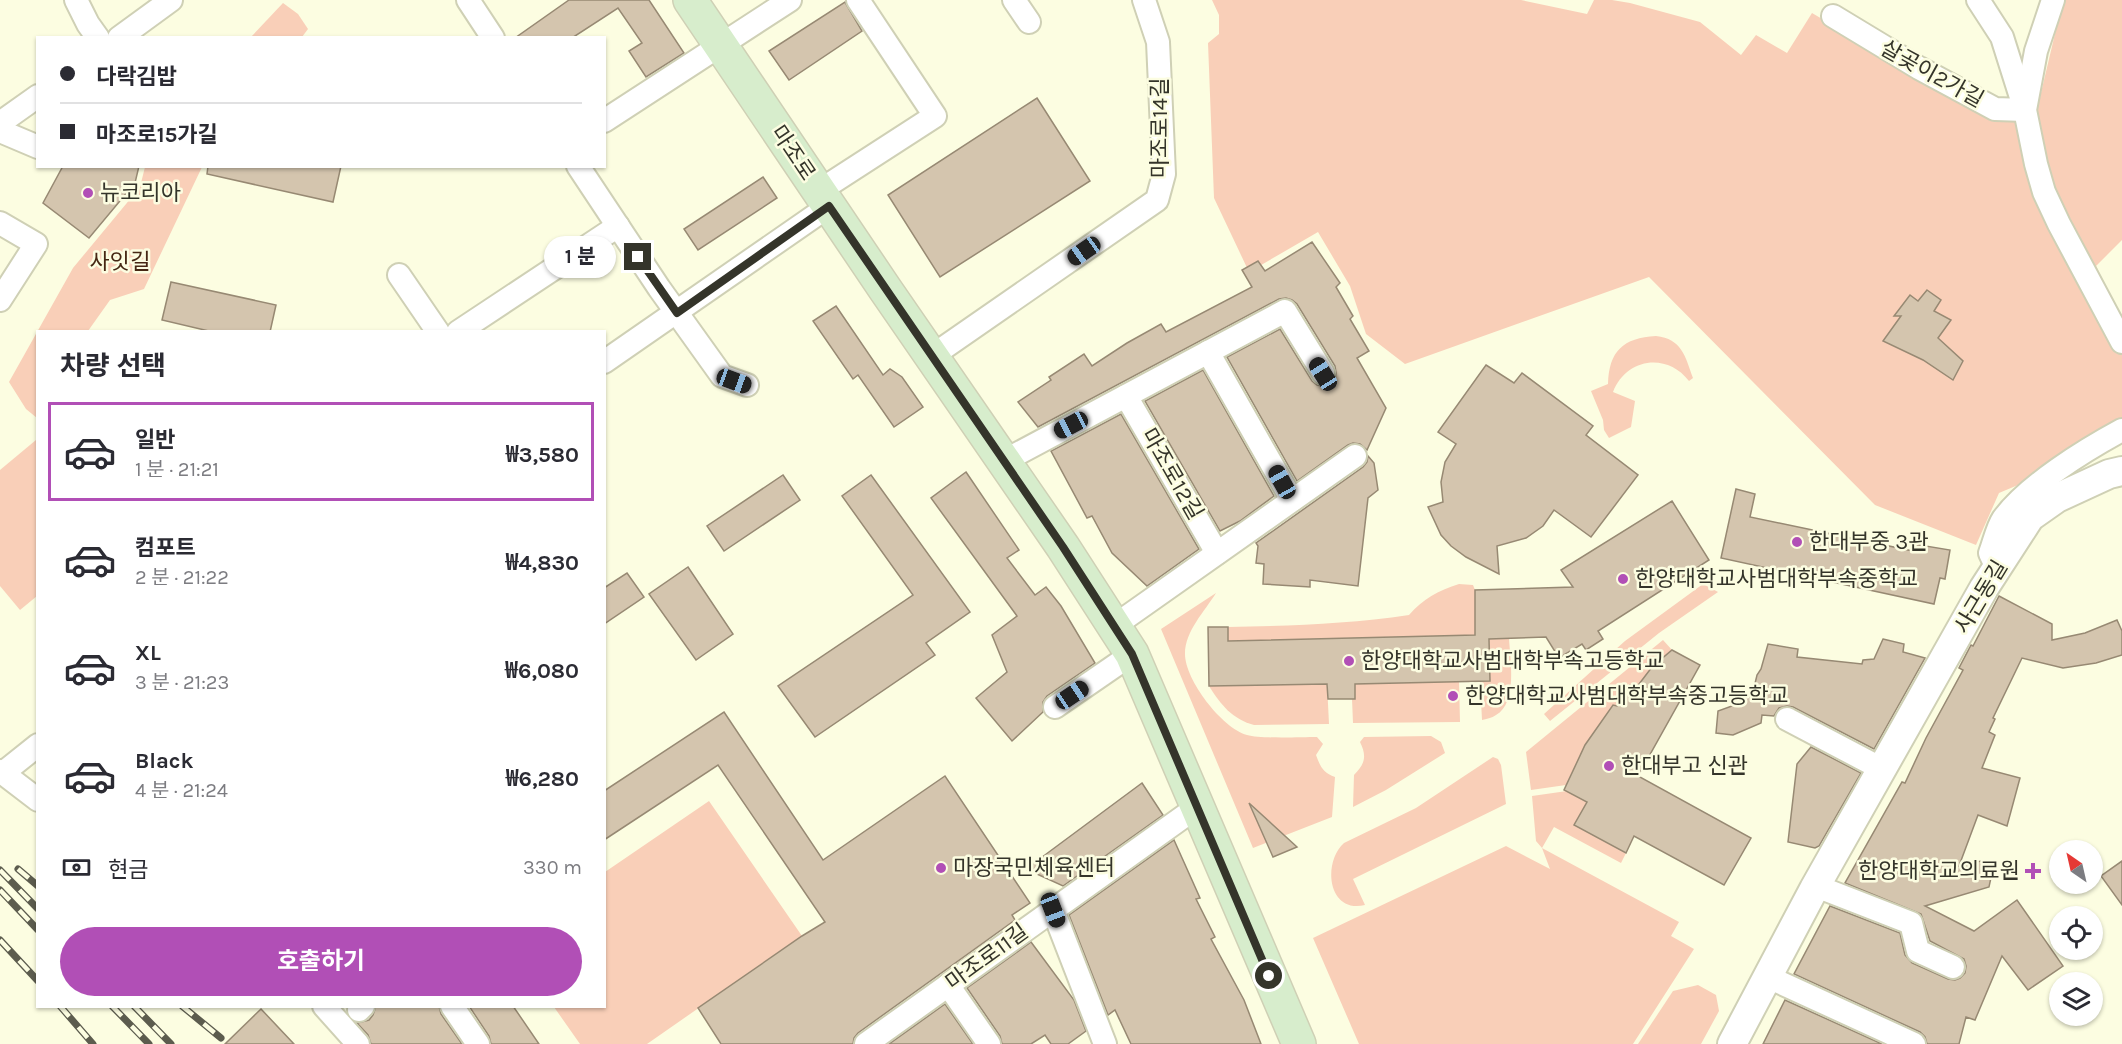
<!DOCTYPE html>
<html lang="ko">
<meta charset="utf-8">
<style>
:root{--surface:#fff;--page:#f2f2f3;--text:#2b2b33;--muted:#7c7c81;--line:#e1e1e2;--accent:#b14fb6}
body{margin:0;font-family:Karla,"Noto Sans KR",sans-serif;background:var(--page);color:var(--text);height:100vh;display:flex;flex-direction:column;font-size:22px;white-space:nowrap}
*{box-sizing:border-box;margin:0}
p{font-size:20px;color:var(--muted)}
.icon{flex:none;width:33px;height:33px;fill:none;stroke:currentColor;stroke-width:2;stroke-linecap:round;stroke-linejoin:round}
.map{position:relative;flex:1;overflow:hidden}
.side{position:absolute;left:36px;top:330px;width:570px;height:678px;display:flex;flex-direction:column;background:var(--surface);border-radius:0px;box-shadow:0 2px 4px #0004}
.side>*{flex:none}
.banner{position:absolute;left:36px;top:36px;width:570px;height:132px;border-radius:0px;box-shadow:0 2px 4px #0004;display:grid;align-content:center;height:132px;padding:0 24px;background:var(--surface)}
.needle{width:39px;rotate:326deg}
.controls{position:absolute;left:2049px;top:840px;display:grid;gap:12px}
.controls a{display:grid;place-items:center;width:54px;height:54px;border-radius:50%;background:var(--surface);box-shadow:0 2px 4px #0004;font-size:30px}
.end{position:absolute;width:27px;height:27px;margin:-14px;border:8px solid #34342a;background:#fff;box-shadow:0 0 0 3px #fff}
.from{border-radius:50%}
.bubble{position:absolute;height:42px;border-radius:21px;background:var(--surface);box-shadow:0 2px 4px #0004;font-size:20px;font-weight:700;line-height:42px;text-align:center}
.car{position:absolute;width:18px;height:36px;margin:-18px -9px;border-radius:8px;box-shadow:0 0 4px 2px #0007;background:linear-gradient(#222 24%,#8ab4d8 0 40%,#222 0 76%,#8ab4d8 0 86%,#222 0)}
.banner b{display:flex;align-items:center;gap:21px;height:57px;font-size:22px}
.banner b+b{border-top:2px solid var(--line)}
.banner i{width:15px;height:15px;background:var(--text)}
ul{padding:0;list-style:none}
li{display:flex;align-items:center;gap:18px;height:99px;margin:0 12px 9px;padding:0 12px;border:3px solid transparent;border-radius:0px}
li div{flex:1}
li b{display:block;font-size:22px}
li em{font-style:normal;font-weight:700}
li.current{border-color:var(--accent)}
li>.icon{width:54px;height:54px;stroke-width:1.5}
h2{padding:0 24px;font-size:27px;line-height:72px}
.pay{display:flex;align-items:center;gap:15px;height:66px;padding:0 24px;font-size:22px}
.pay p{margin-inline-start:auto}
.primary-button{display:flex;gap:12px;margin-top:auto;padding:12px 24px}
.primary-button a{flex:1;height:69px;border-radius:36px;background:var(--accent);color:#fff;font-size:24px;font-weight:700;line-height:69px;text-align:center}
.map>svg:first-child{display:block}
.green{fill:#f9cfb8}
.building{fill:#d4c5ae;stroke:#978973;stroke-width:1.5}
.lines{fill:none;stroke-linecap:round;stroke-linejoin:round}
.minor-casing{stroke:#cfd0b5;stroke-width:26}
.tertiary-casing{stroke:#cfd0b5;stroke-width:32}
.secondary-casing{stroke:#cfd0b5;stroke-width:36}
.minor{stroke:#fff;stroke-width:22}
.tertiary{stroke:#fff;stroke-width:28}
.secondary{stroke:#d7edcc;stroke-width:33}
.rail-casing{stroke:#5c5c4e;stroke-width:7}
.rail{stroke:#fcfde1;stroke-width:4.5;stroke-dasharray:14;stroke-linecap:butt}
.route{stroke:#34342a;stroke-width:8}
.poi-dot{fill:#b14fb6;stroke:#fcfde1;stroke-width:2}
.labels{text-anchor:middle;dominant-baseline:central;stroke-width:5;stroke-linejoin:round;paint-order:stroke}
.street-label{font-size:22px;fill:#34342a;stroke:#fcfde1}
.poi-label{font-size:22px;fill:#34342a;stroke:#fcfde1;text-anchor:start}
.park-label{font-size:22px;fill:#462713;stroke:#fcfde1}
</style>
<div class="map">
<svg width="2122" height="1044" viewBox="0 0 2122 1044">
<rect width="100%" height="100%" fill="#fcfde1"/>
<!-- green -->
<g class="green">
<path d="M1212,0H1521L1587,14L1594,0H1612L1630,3L1700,22L1741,55L1756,35L1787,53L1812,13L1995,121L2035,118L2063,0H2122V240L2096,266L2122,319V441L1999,493L1976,545L1875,505L1649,277L1405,364L1366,334L1350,286L1318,232L1249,272L1214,198L1208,43L1219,34V15Z"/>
<path d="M283,3L298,14L308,29L302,37H251Z"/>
<path d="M145,167H202L144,289L110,300L88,331L38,332L37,418L26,409L9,382L73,268L131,198L139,191Z"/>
<path d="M1656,336C1682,339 1685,356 1693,378L1689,381C1667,352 1626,358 1613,392L1635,401L1631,427L1609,438L1604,430L1603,420L1591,391L1608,384C1609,351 1623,338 1656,336Z"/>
<path d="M36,440L38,442L37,596L20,610L0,586V470Z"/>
<path d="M1459,584L1473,585L1475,590V635L1228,641V627C1289,626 1349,624 1409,615C1423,599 1439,590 1459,584Z"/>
<path d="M1703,584L1718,592L1659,633L1550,721L1544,714L1625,641Z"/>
<path d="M1216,593C1205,611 1185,631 1185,654C1185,680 1222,728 1247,735C1261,739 1301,737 1317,737L1323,744L1316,755C1320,766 1323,773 1335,777L1332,817L1253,848L1161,629Z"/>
<path d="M1509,638C1510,659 1518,703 1496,715C1492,718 1486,719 1482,720L1480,681L1489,639Z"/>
<path d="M1663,640L1672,650L1652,667L1636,688L1630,685L1617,706L1613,705L1585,745L1566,785L1531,790L1526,752Z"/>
<path d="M1459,681L1460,722L1353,723L1352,699H1355V684Z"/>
<path d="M1327,684L1329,724L1254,725C1232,719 1221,705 1209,686Z"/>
<path d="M1431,736L1441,742L1445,753L1386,790L1353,807L1354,775C1365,764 1367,756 1360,742L1364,737Z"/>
<path d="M1493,757L1498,759L1501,765L1506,804L1353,879L1365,905C1328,914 1322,863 1344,843L1416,808Z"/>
<path d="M1567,791L1587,802L1574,825L1626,853L1621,863L1554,827L1542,848L1679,922L1671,936L1694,949L1633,1044H1359L1313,938L1506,846L1550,869L1542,848L1536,841L1532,796Z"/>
<path d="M709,801L802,936L647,1044H580L554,1007L604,1006L605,872Z"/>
<path d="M1698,985L1716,995L1719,1011L1701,1044H1638L1673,991Z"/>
</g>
<!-- building -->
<g class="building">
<path d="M569,0H649L684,53L646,77L629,51L642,43L618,8L572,38H515Z"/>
<path d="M845,2L862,31L789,80L769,51Z"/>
<path d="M1037,98L1090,181L940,277L888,195Z"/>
<path d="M63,166H139L135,183L89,238L43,203Z"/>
<path d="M208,166H341L333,202L207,174Z"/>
<path d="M763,177L777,198L698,250L684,229Z"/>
<path d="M1312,242L1340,283L1336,287L1353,316L1350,319L1369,351L1357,358L1386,408L1367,450L1360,444L1353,443L1348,445L1297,481L1227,357L1280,329L1312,381L1317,385L1323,386L1331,384L1335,380L1336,373L1335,366L1297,304L1292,300L1286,298L1279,299L1038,427L1018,402L1051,380L1049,377L1084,354L1092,366L1127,343L1161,324L1166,332L1252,287L1242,270L1258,261L1265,271Z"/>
<path d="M171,282L276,305L270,332H213L162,320Z"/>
<path d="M1927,290L1941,300L1934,311L1951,320L1938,338L1963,361L1953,380L1923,360L1883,341L1901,316H1894L1910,295L1918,301Z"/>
<path d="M836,306L883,375L890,369L902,377L923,407L894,427L858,375L853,379L813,321Z"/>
<path d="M1486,365L1514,383L1522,373L1593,426L1586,435L1638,475L1591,537L1554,510L1543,526L1526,538L1497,546L1499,574L1466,557L1451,546L1441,535L1428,507L1443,502L1441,482L1445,462L1456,444L1438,432Z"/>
<path d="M1203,370L1274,496L1240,521L1220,531L1145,401Z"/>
<path d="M1121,414L1199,549L1147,586L1112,553L1092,516L1087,518L1051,451Z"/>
<path d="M1368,456L1374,463L1378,490L1368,498L1358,586L1310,580V587L1263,584L1264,564L1256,563L1258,546L1256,543L1363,467L1367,462Z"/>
<path d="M966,472L1019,550L1007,558L1035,595L1046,587L1061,606L1095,663L1047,696L1043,702V712L1012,741L976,698L1007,672L992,635L1017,616L931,498Z"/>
<path d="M783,475L800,500L724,551L707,526Z"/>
<path d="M871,475L970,612L926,643L935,655L815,737L778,686L913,595L842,496Z"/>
<path d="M1736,489L1755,494L1750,517L1913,551L1914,544L1950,550L1945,579L1940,578L1934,604L1721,558Z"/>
<path d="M1672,501L1709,560L1598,631L1603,639L1586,650L1582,644L1559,658L1546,637L1489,639L1490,681L1355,684V699H1328L1327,684L1209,686L1208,627H1228V641L1475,635V590L1573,587L1561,570Z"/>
<path d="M688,567L733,634L696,660L649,594Z"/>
<path d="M627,573L644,597L604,624V588Z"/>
<path d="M1999,596L2052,624V640L2085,633L2117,620L2122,631V655L2096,663L2063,668L2022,658L1993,718L1995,719L1989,732L1995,735L1982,768L2020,778L2007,826L1978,815L1959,866L1981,861L1992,873L1989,887L1925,906L1974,931L2017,900L2063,966L2028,990L2002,956L1975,1020L1966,1017L1959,1044H1927L1925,1037L1920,1032L1794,974L1830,906L1900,933L1905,955L1912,963L1948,979L1955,980L1960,978L1965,973L1966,966L1964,959L1930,941L1921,914L1845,883L1902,782L1905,783L1926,738L1963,670L1959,668L1971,645L1973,646Z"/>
<path d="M1883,639L1904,644L1903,652L1925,658L1874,749L1793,707L1787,706L1779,708L1774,716L1762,715L1761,723L1733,735L1716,733L1718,711L1732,706L1731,692L1752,696L1757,675L1761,669L1768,644L1798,649L1797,657L1862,664L1863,660L1874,659Z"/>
<path d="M1672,650L1700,665L1638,776L1751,838L1724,885L1634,836L1626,853L1574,825L1587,802L1564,790L1585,745L1613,705L1617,706L1630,685L1636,688L1652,667Z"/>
<path d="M724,712L823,860L945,776L1030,903L1012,915L1015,920L858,1033L854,1038L853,1044H721L698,1008L802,936L825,922L718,765L604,840V791Z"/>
<path d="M1811,747L1861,773L1819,846L1815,848L1788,842L1797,764Z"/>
<path d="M1142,783L1163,815L1063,886L1026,869Z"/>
<path d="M1249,803L1297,847L1273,857Z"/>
<path d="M1174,840L1200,898L1196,899L1215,937L1211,939L1244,1000L1261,1044H1131L1115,1010L1108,1015L1069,915Z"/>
<path d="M2122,861V905L2101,876Z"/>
<path d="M1031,942L1074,1000L1086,1031L1068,1044H1051L1045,1035L1031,1044H1002L1000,1036L967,988Z"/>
<path d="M1785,1000L1882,1044H1763Z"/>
<path d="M945,1004L973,1044H889Z"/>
<path d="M376,1006H439L441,1014L462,1044H371L368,1035L357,1023L369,1020L373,1015Z"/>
<path d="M469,1006H513L539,1044H491L489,1036Z"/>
<path d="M261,1009L294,1044H225Z"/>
</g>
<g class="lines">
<!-- minor casing -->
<g class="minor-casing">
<g id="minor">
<path d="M76,0L88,24L98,38"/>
<path d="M468,0L493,38"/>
<path d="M1014,0L1029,22"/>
<path d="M2053,0L2036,51L2025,110L2036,164L2044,192L2059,224L2122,342"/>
<path d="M1833,16L1919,68L1995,109L2025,110L2002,37L1978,0"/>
<path d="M119,38L171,0"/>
<path d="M604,121L790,0"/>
<path d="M0,123L38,96"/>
<path d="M0,131L38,147"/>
<path d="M578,166L659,288L722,376L747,385"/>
<path d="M819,191L935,116L858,0"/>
<path d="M0,223L36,244L0,300"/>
<path d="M399,275L438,332"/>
<path d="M458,332L618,226"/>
<path d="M1208,352L1292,500"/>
<path d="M932,356L1157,200L1164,174L1158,42L1144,0"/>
<path d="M604,362L829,206"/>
<path d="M1126,396L1217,553"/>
<path d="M1004,461L1285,311L1323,373"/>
<path d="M1997,568L1990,553C1994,543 1997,528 2003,519C2028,485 2085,450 2122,430"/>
<path d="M1114,626L1355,456"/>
<path d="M1055,707L1132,654"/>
<path d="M1787,719L1882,769"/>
<path d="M0,771L38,800"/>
<path d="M3,773L38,745"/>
<path d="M1816,886L1911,923L1918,951L1953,967"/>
<path d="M1053,910L1105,1044"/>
<path d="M1768,977L1914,1044"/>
<path d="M948,985L989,1044"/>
<path d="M324,1006L358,1044"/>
<path d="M452,1006L478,1044"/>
<path d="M359,1010L363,1006"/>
<path d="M866,1044L1197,807"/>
</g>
</g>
<!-- tertiary casing -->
<g class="tertiary-casing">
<path id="tertiary" d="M1732,1044L1814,889L1984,588L2030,517L2057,498L2109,474L2122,471"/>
</g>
<!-- secondary casing -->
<g class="secondary-casing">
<path id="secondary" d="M690,0L885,289L1063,547L1132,654L1299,1044"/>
</g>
<!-- minor -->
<use href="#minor" class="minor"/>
<!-- tertiary -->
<use href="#tertiary" class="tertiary"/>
<!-- secondary -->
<use href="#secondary" class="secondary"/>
<!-- rail casing -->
<g class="rail-casing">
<g id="rail">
<path d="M18,869L38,886"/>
<path d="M0,870L38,909"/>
<path d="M0,890L38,930"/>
<path d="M0,940L38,981"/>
<path d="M60,1006L93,1044"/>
<path d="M112,1006L149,1044"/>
<path d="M134,1006L171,1044"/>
<path d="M182,1006L221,1038"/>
</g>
</g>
<!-- rail -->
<use href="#rail" class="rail"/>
</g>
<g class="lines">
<!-- route -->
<path class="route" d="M638,257L677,313L829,206L1063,547L1132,654L1269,976"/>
</g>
<!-- markers -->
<g class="poi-dot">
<circle cx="88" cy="193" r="6"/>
<circle cx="1797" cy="542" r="6"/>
<circle cx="1623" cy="579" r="6"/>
<circle cx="1349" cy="661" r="6"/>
<circle cx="1453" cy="696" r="6"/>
<circle cx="1609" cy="766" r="6"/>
<circle cx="941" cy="868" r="6"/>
<path d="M2030 862h6v6h6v6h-6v6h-6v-6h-6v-6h6z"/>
</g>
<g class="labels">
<!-- street labels -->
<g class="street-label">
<text transform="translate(1932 74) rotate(29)">살곶이2가길</text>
<text transform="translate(1160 128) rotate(-90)">마조로14길</text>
<text transform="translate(793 153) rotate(56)">마조로</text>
<text transform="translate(1172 474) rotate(60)">마조로12길</text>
<text transform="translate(1981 597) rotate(-59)">사근동길</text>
<text transform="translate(987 957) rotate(-36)">마조로11길</text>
</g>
<!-- poi labels -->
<g class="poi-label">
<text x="100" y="193">뉴코리아</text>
<text x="1809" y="542">한대부중 3관</text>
<text x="1635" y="579">한양대학교사범대학부속중학교</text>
<text x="1361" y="661">한양대학교사범대학부속고등학교</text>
<text x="1465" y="696">한양대학교사범대학부속중고등학교</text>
<text x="1621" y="766">한대부고 신관</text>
<text x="953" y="868">마장국민체육센터</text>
<text x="2020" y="871" text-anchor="end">한양대학교의료원</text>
</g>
<!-- park labels -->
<g class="park-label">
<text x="120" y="262">사잇길</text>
</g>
</g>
</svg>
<div class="controls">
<a><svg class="needle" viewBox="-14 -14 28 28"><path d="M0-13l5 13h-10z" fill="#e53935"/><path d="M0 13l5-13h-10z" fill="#7c7c81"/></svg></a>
<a><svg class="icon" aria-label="locate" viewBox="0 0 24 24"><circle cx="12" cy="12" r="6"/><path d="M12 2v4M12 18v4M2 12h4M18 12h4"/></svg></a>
<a><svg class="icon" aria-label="layers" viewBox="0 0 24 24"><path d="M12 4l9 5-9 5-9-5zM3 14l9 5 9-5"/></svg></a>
</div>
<i class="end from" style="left:1269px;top:976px"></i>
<i class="end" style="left:638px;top:257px"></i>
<div class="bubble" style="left:544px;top:236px;width:72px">1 분</div>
<i class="car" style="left:1084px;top:251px;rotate:235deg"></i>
<i class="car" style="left:1323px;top:374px;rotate:328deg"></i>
<i class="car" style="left:734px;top:381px;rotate:110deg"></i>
<i class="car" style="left:1071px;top:425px;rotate:242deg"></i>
<i class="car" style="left:1282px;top:482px;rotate:331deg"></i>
<i class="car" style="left:1072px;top:695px;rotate:56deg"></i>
<i class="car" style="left:1053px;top:910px;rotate:159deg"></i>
<div class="banner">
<b><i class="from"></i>다락김밥</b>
<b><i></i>마조로15가길</b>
</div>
<section class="side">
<h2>차량 선택</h2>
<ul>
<li class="current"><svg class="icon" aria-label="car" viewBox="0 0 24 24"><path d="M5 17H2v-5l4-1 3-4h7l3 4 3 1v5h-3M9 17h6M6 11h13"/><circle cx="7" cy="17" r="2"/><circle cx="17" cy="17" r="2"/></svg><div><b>일반</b><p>1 분 · 21:21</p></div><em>₩3,580</em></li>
<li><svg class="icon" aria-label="car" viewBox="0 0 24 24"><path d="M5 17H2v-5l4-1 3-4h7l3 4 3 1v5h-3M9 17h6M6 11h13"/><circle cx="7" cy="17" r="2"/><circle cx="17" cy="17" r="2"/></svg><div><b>컴포트</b><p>2 분 · 21:22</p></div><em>₩4,830</em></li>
<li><svg class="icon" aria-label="car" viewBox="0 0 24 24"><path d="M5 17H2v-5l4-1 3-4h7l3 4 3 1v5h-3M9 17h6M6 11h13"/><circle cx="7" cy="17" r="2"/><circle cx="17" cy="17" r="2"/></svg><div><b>XL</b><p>3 분 · 21:23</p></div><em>₩6,080</em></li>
<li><svg class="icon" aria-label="car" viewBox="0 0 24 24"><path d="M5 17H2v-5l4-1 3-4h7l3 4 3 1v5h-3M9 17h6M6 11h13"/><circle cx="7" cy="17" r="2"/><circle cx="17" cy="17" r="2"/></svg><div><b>Black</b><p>4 분 · 21:24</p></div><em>₩6,280</em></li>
</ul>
<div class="pay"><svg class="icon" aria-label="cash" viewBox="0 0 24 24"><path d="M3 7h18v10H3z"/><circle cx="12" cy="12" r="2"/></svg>현금<p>330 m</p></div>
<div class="primary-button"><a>호출하기</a></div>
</section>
</div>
